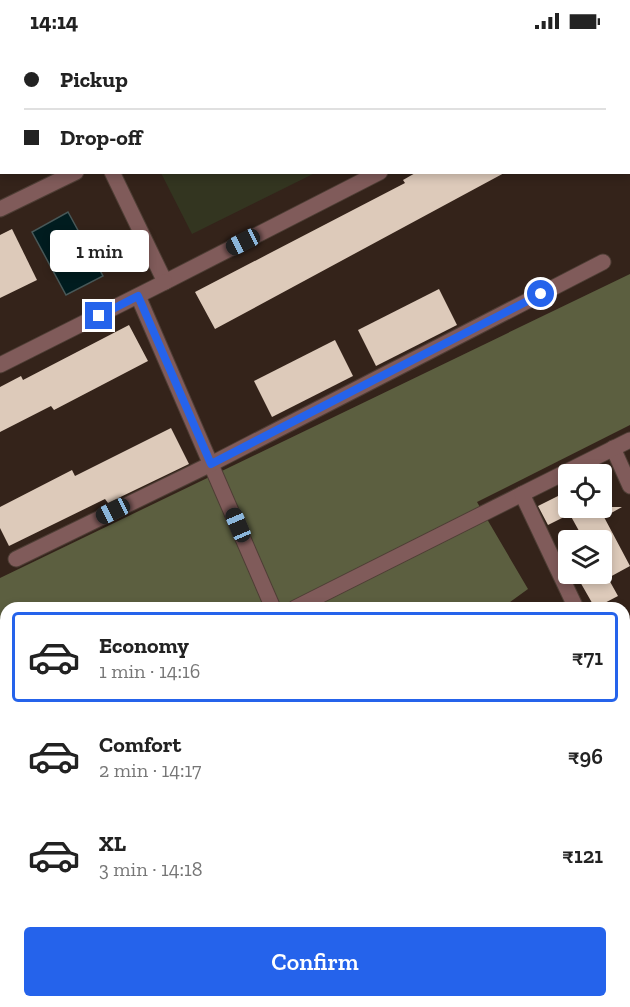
<!DOCTYPE html>
<meta charset="utf-8">
<style>
:root{--surface:#fff;--page:#f6f6f6;--text:#222;--muted:#767676;--line:#e0e0e0;--accent:#2563eb}
body{margin:0;font-family:"Zilla Slab",serif;background:var(--page);color:var(--text);height:100vh;display:flex;flex-direction:column;font-size:22px;white-space:nowrap}
*{box-sizing:border-box;margin:0}
p{font-size:20px;color:var(--muted)}
.icon{flex:none;width:33px;height:33px;fill:none;stroke:currentColor;stroke-width:2;stroke-linecap:round;stroke-linejoin:round}
.map{position:relative;flex:1;overflow:hidden}
.side{position:absolute;left:0px;top:560px;width:630px;height:406px;display:flex;flex-direction:column;background:var(--surface);border-radius:18px 18px 0 0;box-shadow:0 3px 9px #0003}
.side>*{flex:none}
.banner{position:absolute;left:0px;top:0px;width:630px;height:132px;box-shadow:0 3px 9px #0003;display:grid;align-content:center;height:132px;padding:0 24px;background:var(--surface)}
.tools{position:absolute;left:558px;top:422px;display:grid;gap:12px}
.tools a{display:grid;place-items:center;width:54px;height:54px;border-radius:6px;background:var(--surface);box-shadow:0 3px 9px #0003;font-size:30px}
.end{position:absolute;width:27px;height:27px;margin:-14px;border:8px solid #2563eb;background:#fff;box-shadow:0 0 0 3px #fff}
.from{border-radius:50%}
.bubble{position:absolute;height:42px;border-radius:6px;background:var(--surface);box-shadow:0 3px 9px #0003;font-size:20px;font-weight:600;line-height:42px;text-align:center}
.car{position:absolute;width:18px;height:36px;margin:-18px -9px;border-radius:8px;box-shadow:0 0 4px 2px #0007;background:linear-gradient(#222 24%,#8ab4d8 0 40%,#222 0 76%,#8ab4d8 0 86%,#222 0)}
.banner b{display:flex;align-items:center;gap:21px;height:57px;font-size:22px}
.banner b+b{border-top:2px solid var(--line)}
.banner i{width:15px;height:15px;background:var(--text)}
ul{padding:10px 0 0;list-style:none}
li{display:flex;align-items:center;gap:18px;height:90px;margin:0 12px 9px;padding:0 12px;border:3px solid transparent;border-radius:6px}
li div{flex:1}
li b{display:block;font-size:22px}
li em{font-style:normal;font-weight:600}
li.on{border-color:var(--accent)}
li>.icon{width:54px;height:54px;stroke-width:1.5}
.primary-button{display:flex;gap:12px;margin-top:auto;padding:12px 24px}
.primary-button a{flex:1;height:69px;border-radius:6px;background:var(--accent);color:#fff;font-size:24px;font-weight:600;line-height:69px;text-align:center}
.status{display:flex;justify-content:space-between;align-items:center;height:42px;padding:0 30px;background:var(--surface);direction:ltr}
.status svg{height:16px;fill:currentColor}
.map>svg:first-child{display:block}
.green{fill:#333520}
.forest{fill:#5c5f40}
.water{fill:#001c1f;stroke:#485858;stroke-width:1.5}
.building{fill:#ddcaba}
.lines{fill:none;stroke-linecap:round;stroke-linejoin:round}
.minor-casing{stroke:#4e3e35;stroke-width:17}
.minor{stroke:#805b5a;stroke-width:15}
.route{stroke:#2563eb;stroke-width:8}
</style>
<div class="status"><b>14:14</b><svg viewBox="0 0 49 12"><path d="M0 12V9h3v3zM5 12V6h3v6zM10 12V3h3v9zM15 12V0h3v12zM26 1h20v11H26zM47 4h2v5h-2z"/></svg></div>
<div class="map">
<svg width="630" height="965" viewBox="0 0 630 965">
<rect width="100%" height="100%" fill="#34231a"/>
<!-- green -->
<g class="green">
<path d="M338,0H435L436,1H335Z"/>
<path d="M161,131H315L192,192Z"/>
<path d="M630,835V965H319L335,960H624V838Z"/>
</g>
<!-- forest -->
<g class="forest">
<path d="M630,232V383L477,460L528,547L503,565L6,566V856L0,830V536Z"/>
<path d="M630,760V787L624,790V762Z"/>
<path d="M30,960H218L204,965H31Z"/>
</g>
<!-- water -->
<path class="water" d="M68,170L103,234L66,253L32,190Z"/>
<!-- building -->
<g class="building">
<path d="M417,130H506L215,287L195,250L405,141L403,138Z"/>
<path d="M12,187L37,238L0,256V193Z"/>
<path d="M439,247L457,283L376,324L358,288Z"/>
<path d="M129,283L148,319L54,368L51,364L0,390V345L21,334L23,338Z"/>
<path d="M335,298L353,334L272,375L254,339Z"/>
<path d="M171,386L189,422L108,461L105,457L9,504L0,486V465L72,428L75,434Z"/>
<path d="M568,449V465H622L604,475L630,524L608,536L618,554L595,566L575,531H602V498H584L568,469V473L548,483L538,464Z"/>
</g>
<g class="lines">
<!-- minor casing -->
<g class="minor-casing">
<g id="minor">
<path d="M48,0L49,2"/>
<path d="M279,2L282,0"/>
<path d="M112,130L165,240L380,130"/>
<path d="M0,167L76,130"/>
<path d="M138,254L273,566"/>
<path d="M0,323L165,240"/>
<path d="M613,406L630,444"/>
<path d="M16,517L211,422L603,220"/>
<path d="M295,566L522,452"/>
<path d="M576,566L522,452L630,398"/>
<path d="M624,610L630,607"/>
<path d="M624,799L630,796"/>
<path d="M0,921L6,949"/>
<path d="M8,960L10,965"/>
<path d="M240,965L254,960"/>
</g>
</g>
<!-- minor -->
<use href="#minor" class="minor"/>
</g>
<g class="lines">
<!-- route -->
<path class="route" d="M99,274L138,254L211,422L541,252"/>
</g>
</svg>
<div class="tools">
<a><svg class="icon" aria-label="locate" viewBox="0 0 24 24"><circle cx="12" cy="12" r="6"/><path d="M12 2v4M12 18v4M2 12h4M18 12h4"/></svg></a>
<a><svg class="icon" aria-label="layers" viewBox="0 0 24 24"><path d="M12 4l9 5-9 5-9-5zM3 14l9 5 9-5"/></svg></a>
</div>
<i class="end from" style="left:541px;top:252px"></i>
<i class="end" style="left:99px;top:274px"></i>
<div class="bubble" style="left:50px;top:188px;width:99px">1 min</div>
<i class="car" style="left:243px;top:200px;rotate:243deg"></i>
<i class="car" style="left:113px;top:469px;rotate:244deg"></i>
<i class="car" style="left:238px;top:483px;rotate:337deg"></i>
<div class="banner">
<b><i class="from"></i>Pickup</b>
<b><i></i>Drop-off</b>
</div>
<section class="side">
<ul>
<li class="on"><svg class="icon" aria-label="car" viewBox="0 0 24 24"><path d="M5 17H2v-5l4-1 3-4h7l3 4 3 1v5h-3M9 17h6M6 11h13"/><circle cx="7" cy="17" r="2"/><circle cx="17" cy="17" r="2"/></svg><div><b>Economy</b><p>1 min · 14:16</p></div><em>₹71</em></li>
<li><svg class="icon" aria-label="car" viewBox="0 0 24 24"><path d="M5 17H2v-5l4-1 3-4h7l3 4 3 1v5h-3M9 17h6M6 11h13"/><circle cx="7" cy="17" r="2"/><circle cx="17" cy="17" r="2"/></svg><div><b>Comfort</b><p>2 min · 14:17</p></div><em>₹96</em></li>
<li><svg class="icon" aria-label="car" viewBox="0 0 24 24"><path d="M5 17H2v-5l4-1 3-4h7l3 4 3 1v5h-3M9 17h6M6 11h13"/><circle cx="7" cy="17" r="2"/><circle cx="17" cy="17" r="2"/></svg><div><b>XL</b><p>3 min · 14:18</p></div><em>₹121</em></li>
</ul>
<div class="primary-button"><a>Confirm</a></div>
</section>
</div>
